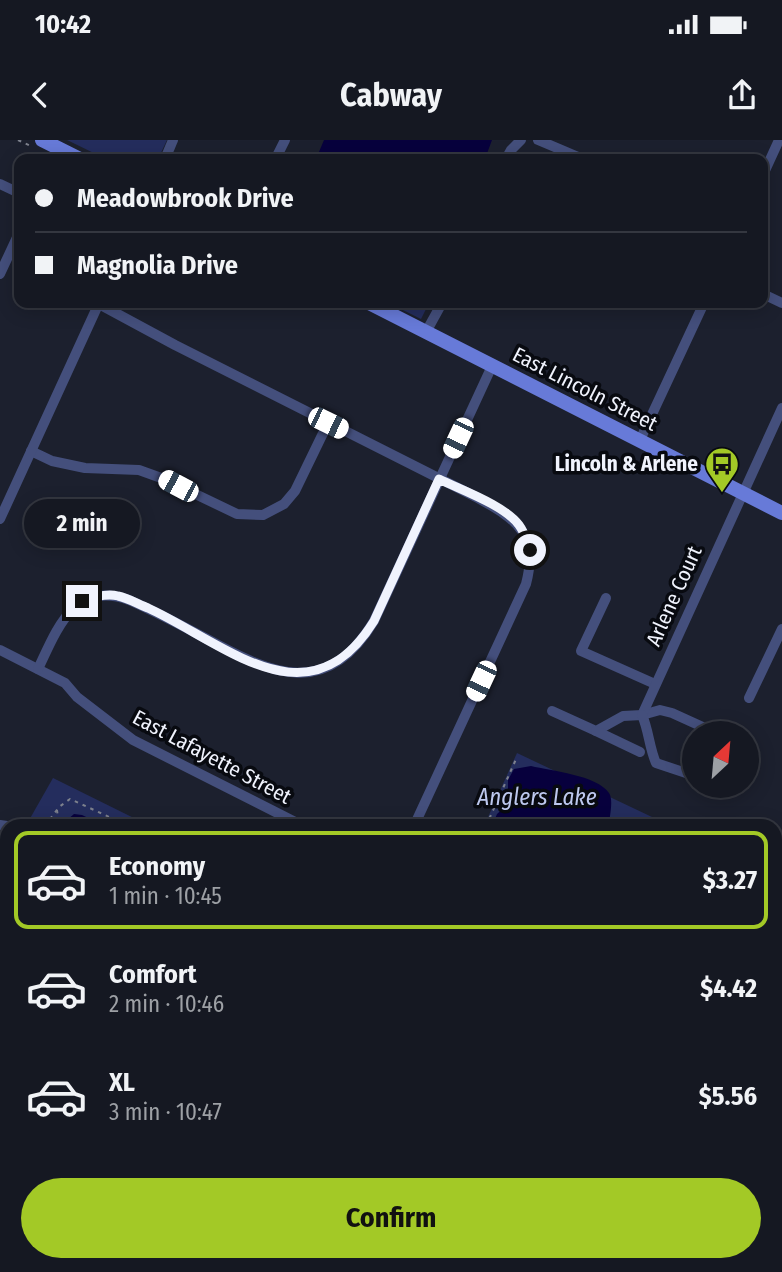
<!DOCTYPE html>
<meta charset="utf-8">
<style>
:root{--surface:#151822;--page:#22252f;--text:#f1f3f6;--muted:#9da0a5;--line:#343740;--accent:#a3c926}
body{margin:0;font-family:"Fira Sans Condensed",sans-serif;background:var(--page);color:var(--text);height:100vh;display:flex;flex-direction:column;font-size:26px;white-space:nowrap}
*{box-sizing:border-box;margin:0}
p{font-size:23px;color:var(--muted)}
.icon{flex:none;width:38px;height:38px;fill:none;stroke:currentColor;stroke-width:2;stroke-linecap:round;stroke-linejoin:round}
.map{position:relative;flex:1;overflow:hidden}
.drawer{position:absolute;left:0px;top:679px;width:782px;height:453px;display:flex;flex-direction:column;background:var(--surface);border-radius:21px 21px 0 0;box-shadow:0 4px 18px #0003,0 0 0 2px var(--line)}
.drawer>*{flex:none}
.banner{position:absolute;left:14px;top:14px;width:754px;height:154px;border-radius:14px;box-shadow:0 4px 18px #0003,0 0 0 2px var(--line);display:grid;align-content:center;height:154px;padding:0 21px;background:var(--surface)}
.needle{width:46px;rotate:26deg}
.controls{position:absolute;left:682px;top:581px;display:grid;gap:14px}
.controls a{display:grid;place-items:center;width:77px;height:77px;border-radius:50%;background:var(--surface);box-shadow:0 4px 18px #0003,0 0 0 2px var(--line);font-size:35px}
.end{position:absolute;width:32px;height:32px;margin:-16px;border:9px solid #f0f3fd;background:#111;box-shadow:0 0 0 4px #111}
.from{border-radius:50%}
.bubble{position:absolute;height:49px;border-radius:24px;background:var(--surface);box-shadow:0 4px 18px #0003,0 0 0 2px var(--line);font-size:23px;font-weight:700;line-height:49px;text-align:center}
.car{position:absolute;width:21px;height:42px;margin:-21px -10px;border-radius:9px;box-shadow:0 0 5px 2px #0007;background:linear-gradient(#fff 24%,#345 0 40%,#fff 0 76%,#345 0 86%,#fff 0)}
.banner b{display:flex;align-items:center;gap:24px;height:66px;font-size:26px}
.banner b+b{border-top:2px solid var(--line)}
.banner i{width:18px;height:18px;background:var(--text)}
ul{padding:12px 0 0;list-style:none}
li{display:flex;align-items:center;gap:21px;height:98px;margin:0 14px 10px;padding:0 7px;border:4px solid transparent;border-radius:14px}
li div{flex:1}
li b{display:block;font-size:26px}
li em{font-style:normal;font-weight:700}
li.selected{border-color:var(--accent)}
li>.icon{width:63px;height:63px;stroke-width:1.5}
.primary-button{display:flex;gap:14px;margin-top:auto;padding:14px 21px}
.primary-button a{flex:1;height:80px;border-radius:42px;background:var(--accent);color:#111;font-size:28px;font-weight:700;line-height:80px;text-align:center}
.status{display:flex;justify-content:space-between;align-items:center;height:49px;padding:0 35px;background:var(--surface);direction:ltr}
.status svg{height:19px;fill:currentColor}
header{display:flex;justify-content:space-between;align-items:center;height:91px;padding:0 21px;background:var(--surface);font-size:32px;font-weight:700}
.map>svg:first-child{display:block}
.green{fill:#242d5d}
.water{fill:#07003d}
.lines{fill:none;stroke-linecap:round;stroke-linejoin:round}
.stream{stroke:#07003d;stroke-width:2.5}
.path{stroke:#7d818d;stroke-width:2;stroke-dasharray:3.5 5;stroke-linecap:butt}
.minor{stroke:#444f7c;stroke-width:10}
.major{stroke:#677ad8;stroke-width:14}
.route{stroke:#f0f3fd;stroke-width:9}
.labels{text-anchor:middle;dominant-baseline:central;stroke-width:7;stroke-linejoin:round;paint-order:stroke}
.street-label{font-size:21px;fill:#f0f3fd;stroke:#080a10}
.poi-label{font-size:21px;font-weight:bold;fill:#f0f3fd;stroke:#080a10;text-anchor:end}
.water-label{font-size:23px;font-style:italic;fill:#bdc8ee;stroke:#080a10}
</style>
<div class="status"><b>10:42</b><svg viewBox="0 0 49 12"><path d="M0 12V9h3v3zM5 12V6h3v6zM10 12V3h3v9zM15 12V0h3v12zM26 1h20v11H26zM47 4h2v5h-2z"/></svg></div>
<header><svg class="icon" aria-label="back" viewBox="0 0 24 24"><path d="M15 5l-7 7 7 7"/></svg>Cabway<svg class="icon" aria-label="share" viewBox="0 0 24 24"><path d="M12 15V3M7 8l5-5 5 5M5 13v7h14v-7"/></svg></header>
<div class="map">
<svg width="782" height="1132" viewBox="0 0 782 1132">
<rect width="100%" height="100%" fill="#1c202e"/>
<!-- green -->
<g class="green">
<path d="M67,0H167L158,19H106Z"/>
<path d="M389,163H429L421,179Z"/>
<path d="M517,613L671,686H484Z"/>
<path d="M53,638L150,686H38L28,682Z"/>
<path d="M775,735L782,738V836L775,851Z"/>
</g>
<!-- water -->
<g class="water">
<path d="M324,0H492L485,19H316Z"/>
<path d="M531,626C551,631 597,635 609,653C614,660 609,678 609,686H492L497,674L508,664V640L514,629Z"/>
<path d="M74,674L82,675L105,686H67V680Z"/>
</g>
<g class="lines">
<!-- stream -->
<g class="stream">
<path d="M775,746L782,745"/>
<path d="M775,902L780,905L782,913"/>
<path d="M775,946L782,923"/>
</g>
<!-- path -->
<g class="path">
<path d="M18,0L33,7"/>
<path d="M57,670L59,686"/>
<path d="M45,686L59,667L70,659L129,686"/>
<path d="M486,686L517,617"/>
<path d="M303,1125L306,1132"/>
<path d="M368,1125L385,1131"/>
<path d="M493,1132L494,1125"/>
</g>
<!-- minor -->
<g class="minor">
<path d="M538,0L583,19"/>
<path d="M276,18L285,0"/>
<path d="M165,19L173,0"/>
<path d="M506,19L511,10L521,0"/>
<path d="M763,35L779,0"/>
<path d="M0,44L19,53"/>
<path d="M0,134L19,93"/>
<path d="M763,154L782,163"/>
<path d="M99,164L175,205L478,358C518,380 539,395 526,444L414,686"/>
<path d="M426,192L442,163"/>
<path d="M640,300L704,163"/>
<path d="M31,311L52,321L85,328L139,330L164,339L237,374L263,375L284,364L295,351L328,283"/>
<path d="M0,379L99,163"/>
<path d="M606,458L581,511L655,544"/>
<path d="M0,510L65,543L77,557L133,600L303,686"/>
<path d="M38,529C57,489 74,440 129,460C156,472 181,485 207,499C273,535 327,559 374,481L492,226"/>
<path d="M749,558L782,489"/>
<path d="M552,571L596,591L623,576L642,575L660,570L672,573L716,593"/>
<path d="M642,575L782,268"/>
<path d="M642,575C649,591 649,607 656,623L695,636"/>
<path d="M596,591L640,612"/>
<path d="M722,646L726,647"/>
<path d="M0,685L7,686"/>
<path d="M0,711L7,713"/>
<path d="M0,741L7,740"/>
<path d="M0,768L7,767"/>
<path d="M0,827H7"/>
<path d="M0,887L7,873"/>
<path d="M0,949L7,952"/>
<path d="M782,961L775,981L782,987"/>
<path d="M0,984L7,980"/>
<path d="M0,1023L7,1031"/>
<path d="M775,1068L782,1072"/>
<path d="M0,1088L7,1083"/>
<path d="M775,1116L782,1101"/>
<path d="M119,1125L127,1132"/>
<path d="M235,1125L241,1132"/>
<path d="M476,1125L481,1128L482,1132"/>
<path d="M98,1132L107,1125"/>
<path d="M180,1132L182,1125"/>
<path d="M395,1132L398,1125"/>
<path d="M425,1132L429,1125"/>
<path d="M451,1132L455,1125"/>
<path d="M544,1132L547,1125"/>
<path d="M638,1132L641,1125"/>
<path d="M768,1132L771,1125"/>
</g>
<!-- major -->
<g class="major">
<path d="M42,0L80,19"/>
<path d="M369,163L782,373"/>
</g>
</g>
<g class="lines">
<!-- route -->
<path class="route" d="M82,461C93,457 106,453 118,456C128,458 138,464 148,468C226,504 309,586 374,481L439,339C461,350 504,365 519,385C525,393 527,401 530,410"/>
</g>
<!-- icons -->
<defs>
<g id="bus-pin" transform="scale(1.75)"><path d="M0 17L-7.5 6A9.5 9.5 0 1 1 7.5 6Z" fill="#a3c926" stroke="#080a10"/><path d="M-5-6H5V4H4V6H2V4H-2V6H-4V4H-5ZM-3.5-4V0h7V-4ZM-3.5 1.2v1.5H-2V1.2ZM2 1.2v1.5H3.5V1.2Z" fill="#111"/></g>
</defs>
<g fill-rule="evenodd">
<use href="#bus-pin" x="722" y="324"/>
</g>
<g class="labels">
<!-- street labels -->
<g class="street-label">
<text transform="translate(585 249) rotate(27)">East Lincoln Street</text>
<text transform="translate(674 456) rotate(-66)">Arlene Court</text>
<text transform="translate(212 617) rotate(28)">East Lafayette Street</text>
</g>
<!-- poi labels -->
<g class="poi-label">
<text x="698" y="324">Lincoln &amp; Arlene</text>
</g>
<!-- water labels -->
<g class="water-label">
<text x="537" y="657">Anglers Lake</text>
</g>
</g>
</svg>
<div class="controls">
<a><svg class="needle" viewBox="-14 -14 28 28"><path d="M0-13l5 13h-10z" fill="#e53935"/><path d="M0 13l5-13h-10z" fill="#9da0a5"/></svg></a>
</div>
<i class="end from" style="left:530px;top:410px"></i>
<i class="end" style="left:82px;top:461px"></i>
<div class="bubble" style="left:24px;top:359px;width:116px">2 min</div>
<i class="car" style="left:328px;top:283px;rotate:116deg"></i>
<i class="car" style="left:458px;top:298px;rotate:205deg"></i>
<i class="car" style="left:178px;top:346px;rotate:298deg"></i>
<i class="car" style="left:481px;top:541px;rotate:205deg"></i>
<div class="banner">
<b><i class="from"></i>Meadowbrook Drive</b>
<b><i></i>Magnolia Drive</b>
</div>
<section class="drawer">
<ul>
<li class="selected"><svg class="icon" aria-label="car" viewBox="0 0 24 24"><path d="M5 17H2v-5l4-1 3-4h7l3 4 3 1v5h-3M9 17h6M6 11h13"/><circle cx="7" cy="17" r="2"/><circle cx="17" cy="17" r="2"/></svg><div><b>Economy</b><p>1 min · 10:45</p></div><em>$3.27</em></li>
<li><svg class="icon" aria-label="car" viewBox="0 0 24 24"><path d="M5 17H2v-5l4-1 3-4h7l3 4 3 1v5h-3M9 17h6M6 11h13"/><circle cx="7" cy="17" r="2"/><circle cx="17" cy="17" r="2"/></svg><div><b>Comfort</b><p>2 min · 10:46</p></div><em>$4.42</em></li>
<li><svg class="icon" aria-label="car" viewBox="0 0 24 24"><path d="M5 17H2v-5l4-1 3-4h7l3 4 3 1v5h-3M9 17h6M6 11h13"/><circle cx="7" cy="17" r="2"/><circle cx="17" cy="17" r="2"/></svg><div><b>XL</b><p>3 min · 10:47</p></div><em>$5.56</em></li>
</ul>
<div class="primary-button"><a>Confirm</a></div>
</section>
</div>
